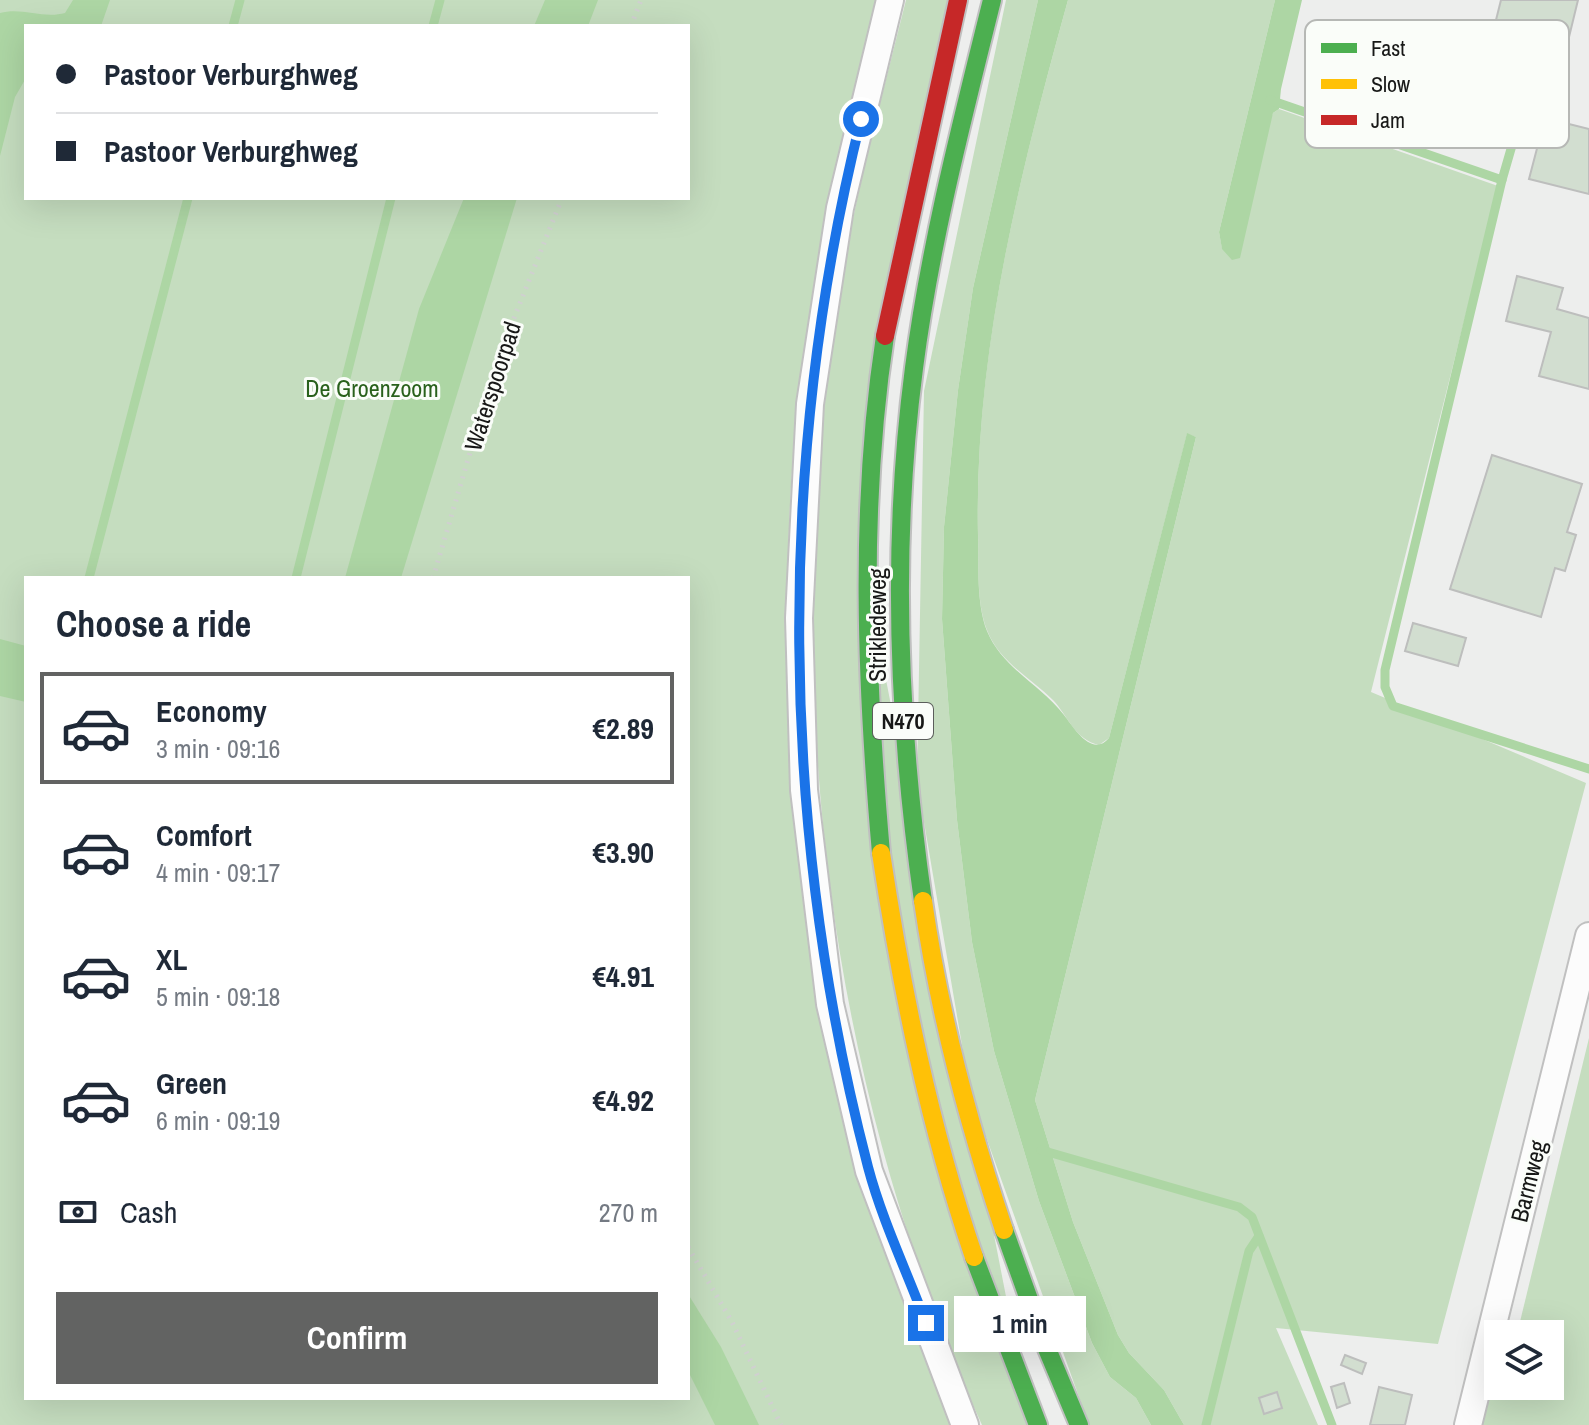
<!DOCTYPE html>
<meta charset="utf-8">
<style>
:root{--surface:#fff;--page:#f2f2f3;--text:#1f2937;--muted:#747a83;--line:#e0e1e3;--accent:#626362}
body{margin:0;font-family:"Archivo Narrow",sans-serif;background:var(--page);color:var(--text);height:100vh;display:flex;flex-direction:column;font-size:30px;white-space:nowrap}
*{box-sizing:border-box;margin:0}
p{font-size:26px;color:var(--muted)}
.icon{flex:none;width:44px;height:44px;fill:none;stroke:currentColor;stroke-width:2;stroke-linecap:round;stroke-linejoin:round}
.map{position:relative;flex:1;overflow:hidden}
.details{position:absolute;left:24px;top:576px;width:666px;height:824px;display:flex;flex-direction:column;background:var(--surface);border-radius:0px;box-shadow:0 8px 32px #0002}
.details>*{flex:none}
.banner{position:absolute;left:24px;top:24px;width:666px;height:176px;border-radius:0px;box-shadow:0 8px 32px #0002;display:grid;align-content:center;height:176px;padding:0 32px;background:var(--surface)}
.tools{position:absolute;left:1484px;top:1320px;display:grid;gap:16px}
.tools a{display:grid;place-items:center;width:80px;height:80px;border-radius:0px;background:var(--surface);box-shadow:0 8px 32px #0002;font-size:40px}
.end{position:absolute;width:36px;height:36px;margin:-18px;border:10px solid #1a73e8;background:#fff;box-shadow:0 0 0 4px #fff}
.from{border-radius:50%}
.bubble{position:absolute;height:56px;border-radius:0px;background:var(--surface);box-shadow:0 8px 32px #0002;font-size:26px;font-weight:800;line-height:56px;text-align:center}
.banner b{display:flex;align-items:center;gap:28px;height:76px;font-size:30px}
.banner b+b{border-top:2px solid var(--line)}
.banner i{width:20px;height:20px;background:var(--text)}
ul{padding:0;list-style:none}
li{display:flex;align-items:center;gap:24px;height:112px;margin:0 16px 12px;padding:0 16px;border:4px solid transparent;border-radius:0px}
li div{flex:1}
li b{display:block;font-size:30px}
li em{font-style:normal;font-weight:800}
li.active{border-color:var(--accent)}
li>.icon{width:72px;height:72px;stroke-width:1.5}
h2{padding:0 32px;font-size:36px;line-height:96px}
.pay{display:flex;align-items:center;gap:20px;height:88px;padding:0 32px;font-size:30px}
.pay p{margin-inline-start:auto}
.primary-button{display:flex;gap:16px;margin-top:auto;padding:16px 32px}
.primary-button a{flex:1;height:92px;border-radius:0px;background:var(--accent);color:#fff;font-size:32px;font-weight:800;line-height:92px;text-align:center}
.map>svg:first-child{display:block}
.green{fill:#c5ddbf;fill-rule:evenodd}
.water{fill:#add6a4}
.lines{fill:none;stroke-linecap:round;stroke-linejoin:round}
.stream{stroke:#add6a4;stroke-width:9}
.building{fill:#d2ded0;stroke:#bdbebd;stroke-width:2}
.street-casing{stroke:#c0c0c0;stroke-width:30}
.fast-casing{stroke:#c0c0c0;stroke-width:22}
.slow-casing{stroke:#c0c0c0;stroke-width:22}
.jam-casing{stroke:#c0c0c0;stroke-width:22}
.path{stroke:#d0d0d0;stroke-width:5;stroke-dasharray:2 6;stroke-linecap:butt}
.street{stroke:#fcfcfc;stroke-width:26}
.fast{stroke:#4caf50;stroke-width:18}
.slow{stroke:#ffc107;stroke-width:18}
.jam{stroke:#c62828;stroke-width:18}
.route{stroke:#1a73e8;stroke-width:10}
.labels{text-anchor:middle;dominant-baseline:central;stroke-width:6;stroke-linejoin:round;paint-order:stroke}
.shield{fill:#fafdf9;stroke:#5b5d5b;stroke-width:2}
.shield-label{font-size:22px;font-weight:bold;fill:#171817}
.street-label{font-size:24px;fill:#171817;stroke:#fafdf9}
.park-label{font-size:24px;fill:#29611c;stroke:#fafdf9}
.key{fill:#fafdf9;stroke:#b6b8b5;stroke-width:2}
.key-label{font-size:22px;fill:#171817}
</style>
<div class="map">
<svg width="1589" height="1425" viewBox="0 0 1589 1425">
<rect width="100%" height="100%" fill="#edeeed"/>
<!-- green -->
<g class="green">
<path d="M0,0H879C851,124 817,249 801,375C786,496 785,619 791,740L880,1232L953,1425H0ZM26,26H688V198H26ZM26,578H688V1398H26Z"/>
<path d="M906,0H952L860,546L1031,1425H982C823,1075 778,672 839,293C855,194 882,97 906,0Z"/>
<path d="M1006,0H1038L973,288L958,390L944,527L942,619L957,820L972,942L994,1051L1039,1201L1092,1343L1110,1377L1136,1398L1151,1425H1089L970,1092L917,781L924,391Z"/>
<path d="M1068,0H1275L1219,232L1222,248L1273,113L1279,109L1498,186L1371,692L1586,783L1438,1344L1276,1328L1318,1425H1184L1164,1390L1129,1353L1118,1335L1073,1222L1035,1100L1196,437L1187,434L1109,738L1099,745C1075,740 1068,716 1053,700C1030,677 999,662 987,630C976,602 979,564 978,534C974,352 1020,174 1068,0Z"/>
<path d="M1589,1038V1425H1477L1485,1391L1501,1394L1504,1386H1550V1334H1517Z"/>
</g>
<!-- water -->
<g class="water">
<path d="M73,0H110L101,26H26V78L15,97L0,156V13C22,7 43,19 65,13Z"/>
<path d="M545,0H598L588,26H534Z"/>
<path d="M1038,0H1068C1020,174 974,353 978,535C979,565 976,603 987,631C1002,668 1041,685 1064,715C1074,728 1092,758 1109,738L1187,433L1196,437L1035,1100L1073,1222L1118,1335L1129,1353L1164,1390L1184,1425H1151L1136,1398L1110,1377L1092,1343L1039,1201L994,1051L972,942L957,820L942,619L944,527L958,390L973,288Z"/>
<path d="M1275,0H1302L1281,89L1279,109L1273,113L1240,258L1232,260L1222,249L1219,232Z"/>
<path d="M464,198H517L401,578H345L419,309Z"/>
<path d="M0,639L26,646V702L0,696Z"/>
<path d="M688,1294L721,1347L759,1425H715L688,1371Z"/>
</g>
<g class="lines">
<!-- stream -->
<g class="stream">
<path d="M233,26L240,0"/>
<path d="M433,26L440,0"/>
<path d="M1270,100L1502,180L1524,104"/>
<path d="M1502,180L1385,670V687L1393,706L1589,769"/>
<path d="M89,578L188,198"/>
<path d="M296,578L391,198"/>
<path d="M1041,1150L1239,1207L1252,1217L1332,1425"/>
<path d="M1206,1425L1249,1251L1259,1236"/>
</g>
</g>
<!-- building -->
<g class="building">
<path d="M1501,0H1578L1560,74L1487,56Z"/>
<path d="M1545,118L1589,129V194L1529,179Z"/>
<path d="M1517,276L1563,288L1557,309L1589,318V389L1539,376L1551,332L1506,321Z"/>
<path d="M1492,455L1582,484L1567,532L1576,535L1565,571L1555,568L1541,617L1450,589Z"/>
<path d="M1413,623L1466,638L1458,666L1405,651Z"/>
<path d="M1345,1355L1366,1363L1362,1374L1341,1365Z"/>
<path d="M1344,1383L1350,1403L1337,1408L1331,1387Z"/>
<path d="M1379,1387L1412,1395L1405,1425H1370Z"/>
<path d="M1277,1392L1282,1408L1264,1414L1259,1398Z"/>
</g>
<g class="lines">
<!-- street casing -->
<g class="street-casing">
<g id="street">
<path d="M890,0L840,208L810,404L799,618L804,790L830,1004L869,1171L965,1425"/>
<path d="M1468,1425L1589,936"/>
</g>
</g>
<!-- fast casing -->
<g class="fast-casing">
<g id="fast">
<path d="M881,853C866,682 859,507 885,336"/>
<path d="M923,901C898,726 891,544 914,368C930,244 962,121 992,0"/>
<path d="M1004,1230L1045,1344L1079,1425"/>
<path d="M974,1257L1038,1425"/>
</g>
</g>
<!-- slow casing -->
<g class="slow-casing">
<g id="slow">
<path d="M881,853C902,991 929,1125 974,1257"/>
<path d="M923,901C939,1012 968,1123 1004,1230"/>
</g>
</g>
<!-- jam casing -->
<g class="jam-casing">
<path id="jam" d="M885,336L958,0"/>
</g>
<!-- path -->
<g class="path">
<path d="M631,26L641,0"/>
<path d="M433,578L498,358L562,198"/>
<path d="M688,1247L732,1322L781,1425"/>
</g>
<!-- street -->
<use href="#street" class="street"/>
<!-- fast -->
<use href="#fast" class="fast"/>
<!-- slow -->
<use href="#slow" class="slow"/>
<!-- jam -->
<use href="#jam" class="jam"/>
</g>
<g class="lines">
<!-- route -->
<path class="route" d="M861,119C776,461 779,826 868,1167C882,1220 907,1272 926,1323"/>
</g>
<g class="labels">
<!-- shield labels -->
<rect class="shield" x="873" y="703" width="60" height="36" rx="6"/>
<g class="shield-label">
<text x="903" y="721">N470</text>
</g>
<!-- street labels -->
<g class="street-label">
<text transform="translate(492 386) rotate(-72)">Waterspoorpad</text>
<text transform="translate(877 625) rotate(-90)">Strikledeweg</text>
<text transform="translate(1528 1181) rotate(-76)">Barmweg</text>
</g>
<!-- park labels -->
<g class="park-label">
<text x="372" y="388">De Groenzoom</text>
</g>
</g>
<!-- legend -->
<rect x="1305" y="20" width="264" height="128" rx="12" class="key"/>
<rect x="1321" y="43" width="36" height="10" fill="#4caf50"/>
<rect x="1321" y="79" width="36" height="10" fill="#ffc107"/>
<rect x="1321" y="115" width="36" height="10" fill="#c62828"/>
<g class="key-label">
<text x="1371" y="56">Fast</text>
<text x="1371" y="92">Slow</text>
<text x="1371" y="128">Jam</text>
</g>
</svg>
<div class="tools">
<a><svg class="icon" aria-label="layers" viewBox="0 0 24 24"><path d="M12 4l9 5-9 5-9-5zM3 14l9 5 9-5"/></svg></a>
</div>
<i class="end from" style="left:861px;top:119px"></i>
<i class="end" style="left:926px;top:1323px"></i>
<div class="bubble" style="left:954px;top:1296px;width:132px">1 min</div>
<div class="banner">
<b><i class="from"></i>Pastoor Verburghweg</b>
<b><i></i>Pastoor Verburghweg</b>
</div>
<section class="details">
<h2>Choose a ride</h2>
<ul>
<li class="active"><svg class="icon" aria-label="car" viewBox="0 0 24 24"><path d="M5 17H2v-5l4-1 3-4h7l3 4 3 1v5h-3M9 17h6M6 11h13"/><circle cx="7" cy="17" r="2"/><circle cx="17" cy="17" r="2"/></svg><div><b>Economy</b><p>3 min · 09:16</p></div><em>€2.89</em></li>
<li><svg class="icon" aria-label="car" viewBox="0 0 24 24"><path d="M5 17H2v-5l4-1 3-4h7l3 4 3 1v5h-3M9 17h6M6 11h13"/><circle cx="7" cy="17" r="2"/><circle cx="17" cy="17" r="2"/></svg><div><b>Comfort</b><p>4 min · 09:17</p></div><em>€3.90</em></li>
<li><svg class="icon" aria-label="car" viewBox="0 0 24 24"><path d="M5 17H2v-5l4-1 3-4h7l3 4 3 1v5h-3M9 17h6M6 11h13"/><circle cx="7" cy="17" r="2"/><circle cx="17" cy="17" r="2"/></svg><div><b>XL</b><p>5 min · 09:18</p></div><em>€4.91</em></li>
<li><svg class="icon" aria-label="car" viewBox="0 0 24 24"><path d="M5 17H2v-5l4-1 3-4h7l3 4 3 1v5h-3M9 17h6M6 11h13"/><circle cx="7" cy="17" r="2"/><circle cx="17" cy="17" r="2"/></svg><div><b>Green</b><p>6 min · 09:19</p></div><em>€4.92</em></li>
</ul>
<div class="pay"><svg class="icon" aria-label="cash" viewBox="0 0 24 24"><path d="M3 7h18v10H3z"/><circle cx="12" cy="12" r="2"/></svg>Cash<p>270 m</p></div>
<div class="primary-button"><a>Confirm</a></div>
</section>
</div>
